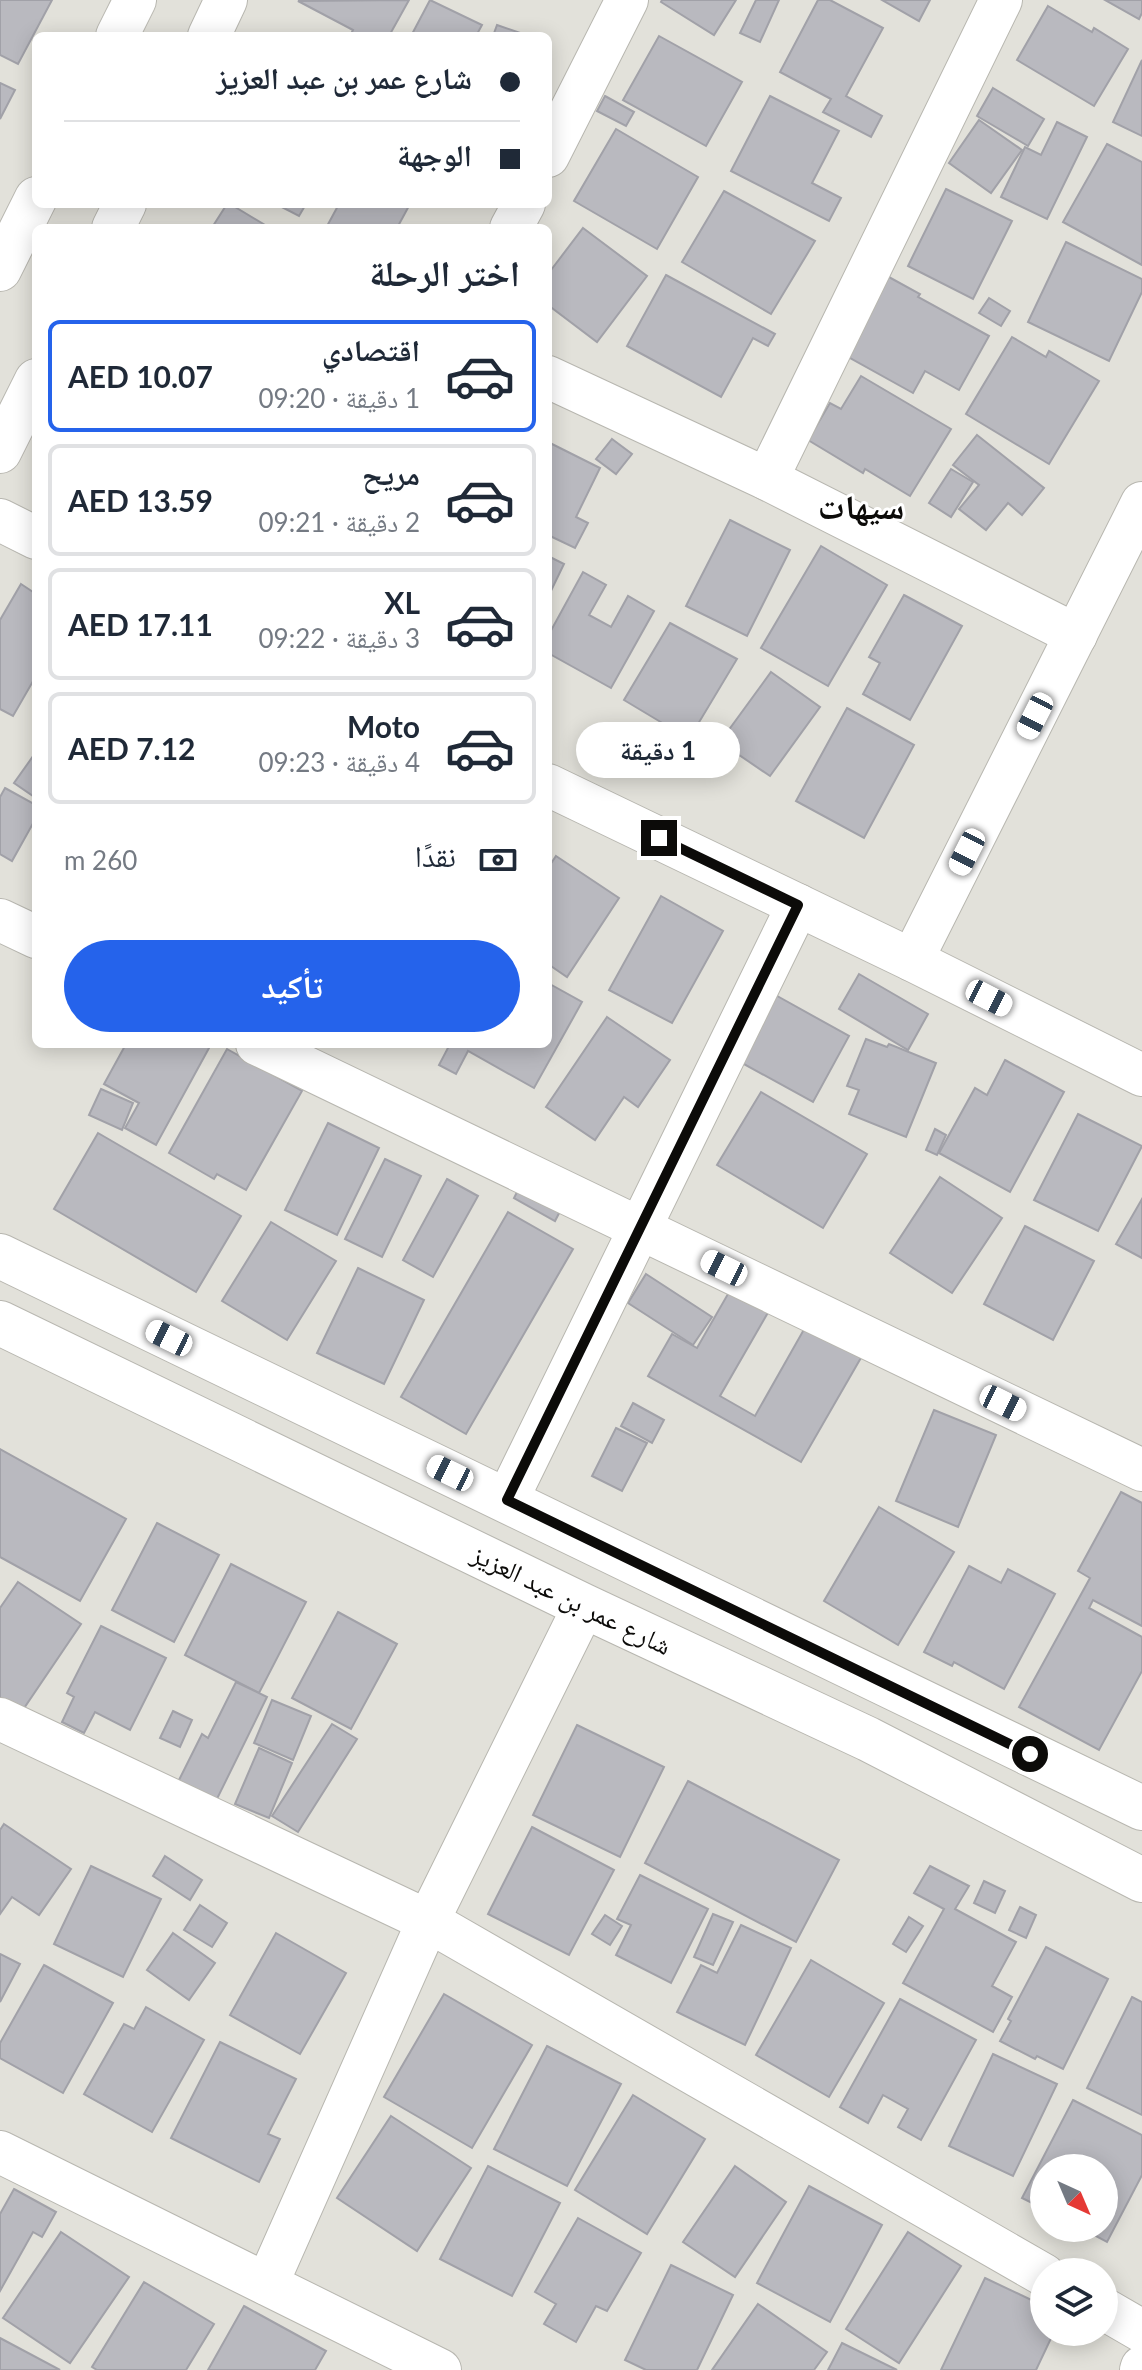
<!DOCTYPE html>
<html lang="ar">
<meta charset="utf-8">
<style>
:root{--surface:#fff;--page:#f6f6f7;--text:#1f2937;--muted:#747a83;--line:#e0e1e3;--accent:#2563eb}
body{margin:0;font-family:Lato,"Noto Naskh Arabic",sans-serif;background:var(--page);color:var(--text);direction:rtl;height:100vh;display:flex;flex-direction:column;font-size:30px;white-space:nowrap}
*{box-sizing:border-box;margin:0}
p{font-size:26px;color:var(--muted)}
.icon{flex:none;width:44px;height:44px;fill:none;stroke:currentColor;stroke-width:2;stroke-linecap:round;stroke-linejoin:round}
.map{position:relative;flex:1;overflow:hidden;direction:ltr}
.side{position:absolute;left:32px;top:224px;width:520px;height:824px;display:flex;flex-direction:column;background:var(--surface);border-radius:12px;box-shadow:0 4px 20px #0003;direction:rtl}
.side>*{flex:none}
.hud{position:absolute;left:32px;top:32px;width:520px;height:176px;border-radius:12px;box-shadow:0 4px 20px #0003;direction:rtl;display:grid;align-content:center;height:176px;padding:0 32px;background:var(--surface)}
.needle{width:52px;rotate:136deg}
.tools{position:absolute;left:1030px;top:2154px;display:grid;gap:16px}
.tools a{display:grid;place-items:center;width:88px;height:88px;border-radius:50%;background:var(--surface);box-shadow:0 4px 20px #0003;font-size:40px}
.end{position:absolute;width:36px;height:36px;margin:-18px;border:10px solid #0c0b09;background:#fff;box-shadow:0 0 0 4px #fff}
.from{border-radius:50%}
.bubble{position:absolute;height:56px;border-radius:28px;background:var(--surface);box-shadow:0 4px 20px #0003;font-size:26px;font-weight:700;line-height:56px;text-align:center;direction:rtl}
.car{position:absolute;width:24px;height:48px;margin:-24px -12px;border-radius:10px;box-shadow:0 0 6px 2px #0007;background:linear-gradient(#fff 24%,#345 0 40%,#fff 0 76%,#345 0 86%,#fff 0)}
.hud b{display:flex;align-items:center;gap:28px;height:76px;font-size:30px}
.hud b+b{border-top:2px solid var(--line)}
.hud i{width:20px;height:20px;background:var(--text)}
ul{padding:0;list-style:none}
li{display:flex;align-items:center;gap:24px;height:112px;margin:0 16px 12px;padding:0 16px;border:4px solid var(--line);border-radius:12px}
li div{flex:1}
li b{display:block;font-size:30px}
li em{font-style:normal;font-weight:700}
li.active{border-color:var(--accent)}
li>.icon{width:72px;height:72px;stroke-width:1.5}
h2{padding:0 32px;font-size:36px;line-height:96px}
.pay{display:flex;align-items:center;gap:20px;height:88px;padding:0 32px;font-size:30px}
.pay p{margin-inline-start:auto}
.cta{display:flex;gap:16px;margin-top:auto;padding:16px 32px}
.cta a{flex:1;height:92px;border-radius:48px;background:var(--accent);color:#fff;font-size:32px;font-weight:700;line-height:92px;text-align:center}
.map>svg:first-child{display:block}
.building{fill:#b9b9bf;stroke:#a1a1a8;stroke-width:2}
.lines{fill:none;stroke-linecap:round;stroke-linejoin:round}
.minor-casing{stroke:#b8b7b0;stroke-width:44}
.major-casing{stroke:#b8b7b0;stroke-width:46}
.minor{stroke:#fff;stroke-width:42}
.major{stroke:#fff;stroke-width:44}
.route{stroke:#0c0b09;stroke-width:10}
.labels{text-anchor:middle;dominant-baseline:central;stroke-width:6;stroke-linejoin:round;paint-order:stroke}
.street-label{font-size:26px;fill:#0c0b09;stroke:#fff}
.district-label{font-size:34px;font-weight:bold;fill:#0c0b09;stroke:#fff}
</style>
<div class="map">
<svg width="1142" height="2370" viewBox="0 0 1142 2370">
<rect width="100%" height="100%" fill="#e2e1da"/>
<!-- building -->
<g class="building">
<path d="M0,0H52L18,64L0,55Z"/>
<path d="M409,0L389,36H350L353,30L298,1Z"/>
<path d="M430,0L482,25L476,36H411Z"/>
<path d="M662,0H736L714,35L661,2Z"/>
<path d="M756,0H779L760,42L740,33Z"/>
<path d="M818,0H830L883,28L846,96L882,116L871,137L823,112L831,99L780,72Z"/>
<path d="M882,0H930L919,21Z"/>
<path d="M1105,0H1142V13L1139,19Z"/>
<path d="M1048,6L1092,32L1094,28L1128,49L1094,106L1017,60Z"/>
<path d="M497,25L529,36H493Z"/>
<path d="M659,36L742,82L706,146L623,100Z"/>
<path d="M1142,60V136L1113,122Z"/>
<path d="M0,83L15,90L0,119Z"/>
<path d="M993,88L1044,119L1028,146L977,116Z"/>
<path d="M605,96L634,112L626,126L597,111Z"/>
<path d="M770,96L839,131L812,183L841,198L829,221L731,171Z"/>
<path d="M979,120L1022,150L991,193L949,163Z"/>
<path d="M1057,122L1087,137L1047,219L1001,197L1025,147L1041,155Z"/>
<path d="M616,129L698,177L657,249L574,201Z"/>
<path d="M1107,144L1142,162V265L1063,222Z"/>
<path d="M946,189L1012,221L973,299L908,266Z"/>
<path d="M724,191L815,241L771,314L682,262Z"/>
<path d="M227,204H230L270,228H216L213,226Z"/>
<path d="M276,204H306L299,216Z"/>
<path d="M339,204H410L397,228H326Z"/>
<path d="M583,228L647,276L597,342L548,305V274Z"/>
<path d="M1066,242L1142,279V292L1109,361L1028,322Z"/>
<path d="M666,275L775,334L768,346L753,338L721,397L627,346Z"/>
<path d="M887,276L920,294L918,297L989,336L959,390L925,371L913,393L843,354Z"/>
<path d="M989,298L1010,311L1001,326L979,313Z"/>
<path d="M1012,337L1046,357L1049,351L1099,381L1049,464L966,414Z"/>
<path d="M861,376L951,429L910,496L865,469L863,473L808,440L830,403L841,409Z"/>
<path d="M977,435L1044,488L1022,515L1008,503L986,530L959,509L979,485L953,465Z"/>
<path d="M612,439L632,454L616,474L596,459Z"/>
<path d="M548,442L600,468L576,517L588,523L575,548L548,535Z"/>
<path d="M951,469L973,482L951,517L929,503Z"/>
<path d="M730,520L790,550L747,636L686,606Z"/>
<path d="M821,546L887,585L828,686L761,648Z"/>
<path d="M548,556L564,564L548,597Z"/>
<path d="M583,572L606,585L589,615L611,627L628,596L654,611L611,688L548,653V636Z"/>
<path d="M21,584L36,594V676L13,716L0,709V620Z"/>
<path d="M904,595L962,626L910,720L863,694L880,663L869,657Z"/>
<path d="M670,623L737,659L689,739L624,700Z"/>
<path d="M771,672L820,707L770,776L720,742Z"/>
<path d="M847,708L914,745L864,838L796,801Z"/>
<path d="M36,752V798L14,783Z"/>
<path d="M5,788L36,805V818L12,861L0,854V797Z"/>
<path d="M556,856L619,898L567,977L548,964V868Z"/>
<path d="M661,896L723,931L672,1023L609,990Z"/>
<path d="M859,974L928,1014L908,1050L839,1009Z"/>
<path d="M548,983L582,1002L534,1088L468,1051L456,1074L439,1065L450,1044H548Z"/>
<path d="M770,992L849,1036L813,1102L733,1058Z"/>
<path d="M607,1017L670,1060L638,1107L624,1097L595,1140L546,1107Z"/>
<path d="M866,1039L887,1047L889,1044L936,1063L906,1137L849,1114L859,1090L847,1086Z"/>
<path d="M126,1044H203L209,1048L156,1145L125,1128L139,1103L104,1084Z"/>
<path d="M227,1049L302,1091L246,1190L217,1174L214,1179L169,1153Z"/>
<path d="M1005,1060L1064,1092L1010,1192L939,1153L975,1088L987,1095Z"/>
<path d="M101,1089L133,1103L122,1130L89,1115Z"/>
<path d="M761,1092L867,1154L823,1228L717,1165Z"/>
<path d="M1078,1114L1142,1146L1098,1231L1034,1200Z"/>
<path d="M328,1123L379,1148L337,1235L285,1210Z"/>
<path d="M935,1129L946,1135L937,1155L926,1150Z"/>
<path d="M98,1133L241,1216L196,1292L54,1209Z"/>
<path d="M385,1159L421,1176L382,1257L345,1239Z"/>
<path d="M526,1174L568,1196L555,1221L514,1198Z"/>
<path d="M940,1177L1002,1218L952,1293L890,1253Z"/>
<path d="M447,1179L478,1196L433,1277L403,1260Z"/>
<path d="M1142,1199V1258L1116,1244Z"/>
<path d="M508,1212L573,1249L466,1434L401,1397Z"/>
<path d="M271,1222L336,1261L287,1340L222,1301Z"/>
<path d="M1025,1226L1094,1261L1053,1340L984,1304Z"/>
<path d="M358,1268L424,1300L384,1384L317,1353Z"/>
<path d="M646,1274L712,1317L693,1345L628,1303Z"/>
<path d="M736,1280L774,1302L720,1396L755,1416L811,1317L866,1349L801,1462L648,1376L672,1334L697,1348Z"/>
<path d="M633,1403L664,1420L652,1443L621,1426Z"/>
<path d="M934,1410L996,1435L958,1527L896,1501Z"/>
<path d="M616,1428L647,1443L622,1491L592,1476Z"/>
<path d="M0,1449L126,1519L80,1601L0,1557Z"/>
<path d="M1121,1492L1142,1503V1626L1093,1600L1089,1608L1142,1637V1671L1099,1750L1019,1707L1090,1578L1078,1571Z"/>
<path d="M879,1507L954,1552L898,1645L824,1601Z"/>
<path d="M157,1523L219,1555L174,1642L112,1610Z"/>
<path d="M231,1564L306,1602L259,1693L185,1655Z"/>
<path d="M969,1566L1001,1583L1008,1569L1055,1594L1004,1689L954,1662L952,1666L924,1652Z"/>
<path d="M18,1582L81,1624L18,1717L0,1705V1608Z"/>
<path d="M338,1612L397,1644L351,1729L292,1698Z"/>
<path d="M101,1626L166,1658L130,1730L95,1712L84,1733L62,1722L74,1697L67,1693Z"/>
<path d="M236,1682L267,1697L213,1807L175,1788L202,1734L208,1738Z"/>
<path d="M272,1700L311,1716L293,1760L254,1743Z"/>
<path d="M173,1711L192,1720L180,1747L160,1738Z"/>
<path d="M332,1724L357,1739L298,1832L272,1816Z"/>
<path d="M577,1725L664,1767L620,1857L533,1815Z"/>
<path d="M259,1748L292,1763L269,1818L235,1804Z"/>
<path d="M688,1781L839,1860L796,1942L645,1863Z"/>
<path d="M4,1824L71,1869L39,1915L12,1897L0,1914V1830Z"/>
<path d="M532,1827L614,1870L569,1955L488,1914Z"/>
<path d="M165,1856L202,1880L190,1900L153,1876Z"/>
<path d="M91,1866L161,1899L123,1977L54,1944Z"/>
<path d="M930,1866L969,1886L955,1909L1016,1942L992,1986L1012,1997L993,2032L903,1983L944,1909L914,1893Z"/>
<path d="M640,1875L708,1909L671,1983L616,1955L631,1925L617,1919Z"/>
<path d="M984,1881L1005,1891L995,1913L974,1903Z"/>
<path d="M200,1905L227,1923L212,1947L184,1930Z"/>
<path d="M1020,1907L1036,1915L1026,1938L1009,1930Z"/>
<path d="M713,1914L733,1922L713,1965L694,1957Z"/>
<path d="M605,1915L622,1926L610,1945L592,1934Z"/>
<path d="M909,1917L923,1926L906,1952L893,1944Z"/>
<path d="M741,1925L791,1948L745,2045L677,2012L701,1965L717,1973Z"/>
<path d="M173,1933L215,1963L189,2000L147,1970Z"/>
<path d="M276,1933L346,1973L300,2054L230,2015Z"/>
<path d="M1046,1947L1108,1979L1063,2069L1037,2056L1035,2059L1000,2041L1011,2021L1008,2019Z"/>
<path d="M0,1954L20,1964L0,2002Z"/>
<path d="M811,1960L884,2003L829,2097L756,2055Z"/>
<path d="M44,1965L113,2003L63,2093L0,2058V2043Z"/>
<path d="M444,1994L532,2045L472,2148L384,2097Z"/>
<path d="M1132,1997L1142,2002V2115L1087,2088Z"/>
<path d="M900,1999L976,2040L921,2140L898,2127L908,2109L883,2095L868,2123L840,2107Z"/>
<path d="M146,2007L204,2040L152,2132L84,2094L124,2024L134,2029Z"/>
<path d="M220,2042L296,2079L268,2134L280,2139L259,2182L171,2138Z"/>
<path d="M547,2046L621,2084L567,2186L494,2149Z"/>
<path d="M993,2054L1057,2084L1013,2176L949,2146Z"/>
<path d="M633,2095L705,2139L647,2234L575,2190Z"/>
<path d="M1073,2100L1142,2135V2175L1107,2242L1081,2228H1104V2168H1044V2209L1022,2198Z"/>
<path d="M391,2116L471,2168L417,2251L337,2198Z"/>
<path d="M488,2166L560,2203L512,2296L440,2259Z"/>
<path d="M735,2166L786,2202L735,2277L683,2242Z"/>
<path d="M809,2186L882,2225L830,2322L757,2283Z"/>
<path d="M14,2189L56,2212L42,2237L33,2232L0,2291V2214Z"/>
<path d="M578,2218L641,2253L607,2311L596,2306L576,2342L544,2324L556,2304L535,2292Z"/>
<path d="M61,2232L129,2277L70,2363L3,2318Z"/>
<path d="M908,2232L961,2266L899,2363L846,2329Z"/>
<path d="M671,2265L733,2295L697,2370H646L625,2360Z"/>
<path d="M985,2278L1044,2306V2332H1054L1036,2370H941Z"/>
<path d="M144,2282L214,2324L186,2370H97L92,2367Z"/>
<path d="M758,2304L827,2352L814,2370H712Z"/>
<path d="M244,2306L326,2351L315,2370H208Z"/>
<path d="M0,2338L60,2370H0Z"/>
<path d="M842,2343L897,2370H828Z"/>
</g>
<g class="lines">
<!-- minor casing -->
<g class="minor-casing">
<g id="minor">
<path d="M117,36L135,0"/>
<path d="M209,36L226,0"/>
<path d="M548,156L627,0"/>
<path d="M113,228L125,204"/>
<path d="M511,228L524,204"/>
<path d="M0,270L36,198"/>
<path d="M548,377L767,479L1076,635"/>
<path d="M0,452L36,380"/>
<path d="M767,479L1001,0"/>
<path d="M0,520L36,538"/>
<path d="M548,785L912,960L1142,1075"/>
<path d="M0,920L36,937"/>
<path d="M912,960L1142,503"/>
<path d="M257,1044L1142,1470"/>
<path d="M507,1500L798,905"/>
<path d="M0,1719L428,1921L1044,2275"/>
<path d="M0,2152L440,2370"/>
<path d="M267,2284L428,1921L584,1606"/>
<path d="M1104,2309L1142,2331"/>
<path d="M1141,2370L1142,2367"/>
</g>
</g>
<!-- major casing -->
<g class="major-casing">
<g id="major">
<path d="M0,1256L1142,1808"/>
<path d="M0,1323L584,1606L868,1739L1142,1880"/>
</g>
</g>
<!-- minor -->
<use href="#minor" class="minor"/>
<!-- major -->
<use href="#major" class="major"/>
</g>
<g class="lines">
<!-- route -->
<path class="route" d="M659,838L798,905L507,1500L1030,1754"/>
</g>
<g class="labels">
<!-- street labels -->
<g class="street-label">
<text transform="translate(572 1599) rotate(26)">شارع عمر بن عبد العزيز</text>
</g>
<!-- district labels -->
<g class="district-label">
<text x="861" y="505">سيهات</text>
</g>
</g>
</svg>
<div class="tools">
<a><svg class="needle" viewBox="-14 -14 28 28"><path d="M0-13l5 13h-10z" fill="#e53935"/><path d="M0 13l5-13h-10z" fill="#747a83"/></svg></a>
<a><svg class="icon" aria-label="layers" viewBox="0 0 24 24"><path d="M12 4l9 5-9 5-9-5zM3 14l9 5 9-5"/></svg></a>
</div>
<i class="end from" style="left:1030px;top:1754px"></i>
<i class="end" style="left:659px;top:838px"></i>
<div class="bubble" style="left:576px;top:722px;width:164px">1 دقيقة</div>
<i class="car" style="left:1035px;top:716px;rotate:207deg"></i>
<i class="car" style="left:967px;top:852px;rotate:207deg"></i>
<i class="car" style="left:989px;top:998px;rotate:117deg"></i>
<i class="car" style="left:724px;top:1268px;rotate:296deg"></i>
<i class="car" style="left:169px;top:1338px;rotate:296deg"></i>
<i class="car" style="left:1003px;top:1403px;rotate:116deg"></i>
<i class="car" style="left:450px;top:1473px;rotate:296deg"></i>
<div class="hud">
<b><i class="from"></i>شارع عمر بن عبد العزيز</b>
<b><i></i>الوجهة</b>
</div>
<section class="side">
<h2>اختر الرحلة</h2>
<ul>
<li class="active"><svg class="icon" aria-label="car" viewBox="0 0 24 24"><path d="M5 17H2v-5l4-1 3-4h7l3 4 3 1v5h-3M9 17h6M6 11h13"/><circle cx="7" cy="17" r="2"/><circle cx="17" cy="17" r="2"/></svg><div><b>اقتصادي</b><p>1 دقيقة · 09:20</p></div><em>AED 10.07</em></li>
<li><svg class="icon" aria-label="car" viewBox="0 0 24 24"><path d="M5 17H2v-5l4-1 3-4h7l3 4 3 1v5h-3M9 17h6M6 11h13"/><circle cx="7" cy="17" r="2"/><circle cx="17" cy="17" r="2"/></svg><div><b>مريح</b><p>2 دقيقة · 09:21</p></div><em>AED 13.59</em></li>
<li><svg class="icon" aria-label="car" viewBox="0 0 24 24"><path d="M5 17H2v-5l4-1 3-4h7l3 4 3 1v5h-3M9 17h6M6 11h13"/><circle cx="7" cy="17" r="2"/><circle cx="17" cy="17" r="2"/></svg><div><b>XL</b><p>3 دقيقة · 09:22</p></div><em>AED 17.11</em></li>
<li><svg class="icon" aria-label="car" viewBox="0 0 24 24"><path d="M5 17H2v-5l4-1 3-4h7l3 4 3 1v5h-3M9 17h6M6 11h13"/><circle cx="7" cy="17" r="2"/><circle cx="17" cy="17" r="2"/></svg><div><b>Moto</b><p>4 دقيقة · 09:23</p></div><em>AED 7.12</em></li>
</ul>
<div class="pay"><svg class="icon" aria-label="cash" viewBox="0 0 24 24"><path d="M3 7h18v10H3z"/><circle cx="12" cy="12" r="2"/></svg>نقدًا<p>260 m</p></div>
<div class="cta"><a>تأكيد</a></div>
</section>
</div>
